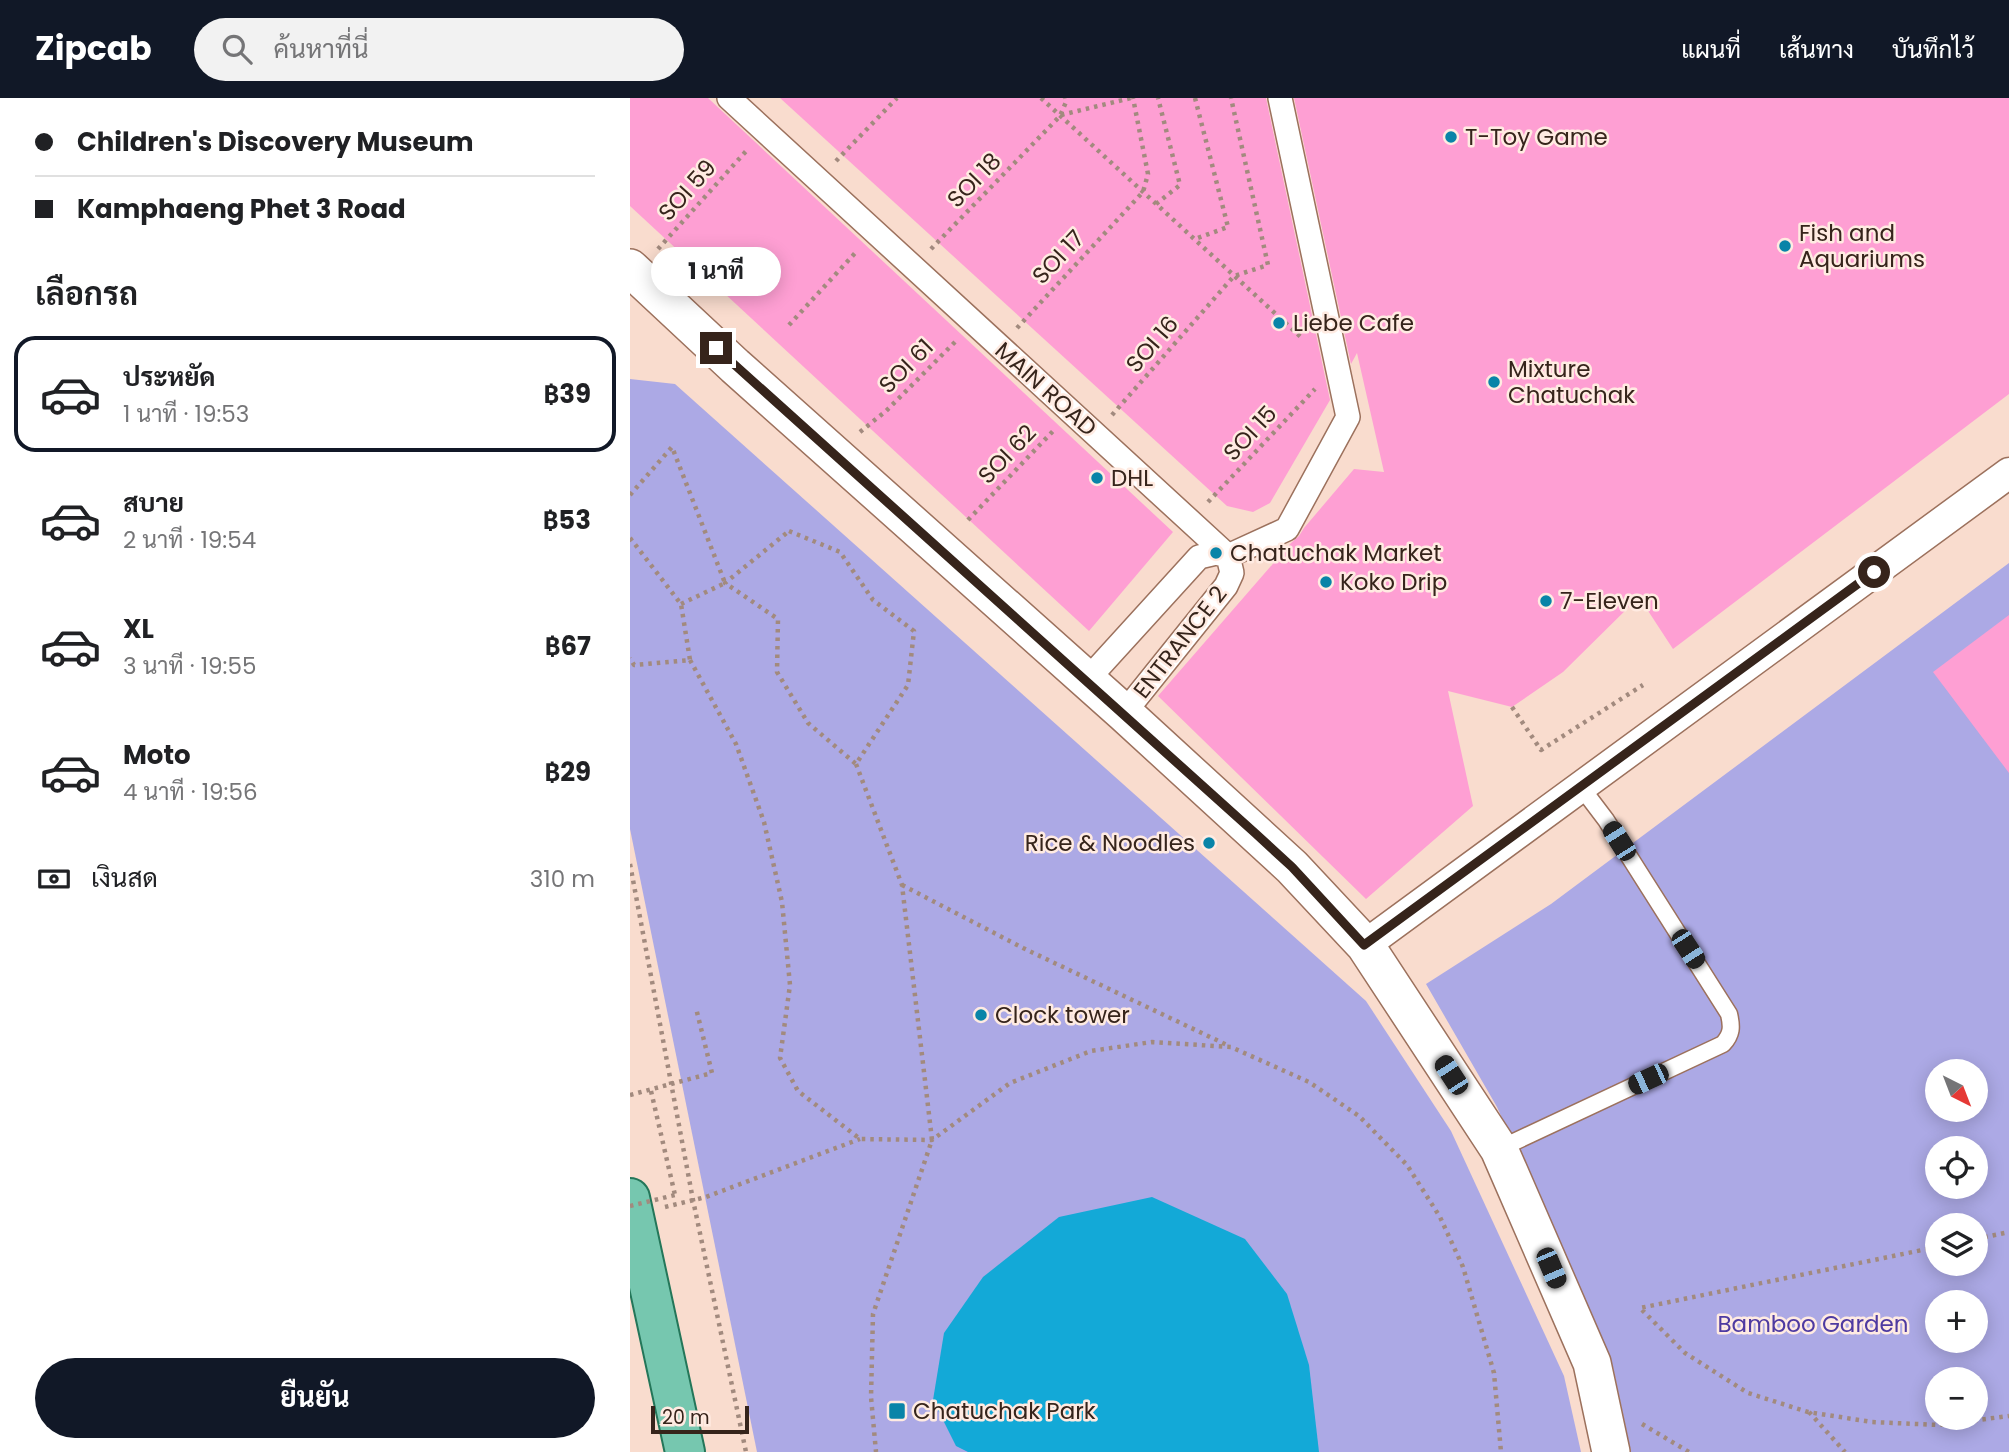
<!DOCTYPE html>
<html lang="th">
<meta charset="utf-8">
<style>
:root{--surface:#fff;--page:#f2f2f2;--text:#202124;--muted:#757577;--line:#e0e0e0;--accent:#111827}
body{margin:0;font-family:Poppins,Sarabun,sans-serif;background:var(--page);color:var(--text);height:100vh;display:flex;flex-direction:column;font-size:26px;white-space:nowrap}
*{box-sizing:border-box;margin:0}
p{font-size:23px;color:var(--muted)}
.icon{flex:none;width:38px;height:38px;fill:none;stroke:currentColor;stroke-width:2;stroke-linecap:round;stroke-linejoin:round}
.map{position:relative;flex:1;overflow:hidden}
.panel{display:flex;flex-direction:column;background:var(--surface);width:630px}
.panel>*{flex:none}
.hud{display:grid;align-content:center;height:154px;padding:0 35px;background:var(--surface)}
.needle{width:46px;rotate:138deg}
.tools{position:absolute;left:1295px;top:961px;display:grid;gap:14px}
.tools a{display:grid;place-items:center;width:63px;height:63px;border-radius:50%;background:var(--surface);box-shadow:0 4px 18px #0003;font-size:35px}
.scale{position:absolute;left:21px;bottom:18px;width:98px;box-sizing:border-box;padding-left:7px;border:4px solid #36241b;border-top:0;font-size:19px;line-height:24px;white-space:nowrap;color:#36241b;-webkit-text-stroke:5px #ffebe2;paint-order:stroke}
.end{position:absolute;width:32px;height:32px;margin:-16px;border:9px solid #36241b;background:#fff;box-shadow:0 0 0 4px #fff}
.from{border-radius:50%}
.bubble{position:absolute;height:49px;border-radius:24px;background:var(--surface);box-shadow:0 4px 18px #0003;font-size:23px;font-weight:700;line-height:49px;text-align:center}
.car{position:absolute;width:21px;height:42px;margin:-21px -10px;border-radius:9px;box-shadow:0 0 5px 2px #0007;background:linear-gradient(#222 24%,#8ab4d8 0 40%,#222 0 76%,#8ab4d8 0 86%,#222 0)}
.hud b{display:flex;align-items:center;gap:24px;height:66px;font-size:26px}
.hud b+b{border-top:2px solid var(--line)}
.hud i{width:18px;height:18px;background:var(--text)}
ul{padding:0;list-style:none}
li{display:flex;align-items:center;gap:21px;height:116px;margin:0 14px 10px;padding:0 21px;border:4px solid transparent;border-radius:21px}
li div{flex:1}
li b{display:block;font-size:26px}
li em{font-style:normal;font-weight:700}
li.active{border-color:var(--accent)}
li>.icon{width:63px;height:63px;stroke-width:1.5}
h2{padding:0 35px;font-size:32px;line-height:84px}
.pay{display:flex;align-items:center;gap:18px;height:77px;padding:0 35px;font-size:26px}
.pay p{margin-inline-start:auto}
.primary-button{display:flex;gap:14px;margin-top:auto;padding:14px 35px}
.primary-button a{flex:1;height:80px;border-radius:42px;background:var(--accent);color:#fff;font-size:28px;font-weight:700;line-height:80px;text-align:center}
header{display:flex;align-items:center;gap:42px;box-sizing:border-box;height:98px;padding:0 35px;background:var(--accent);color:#fff}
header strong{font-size:33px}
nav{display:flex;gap:38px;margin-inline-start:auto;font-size:24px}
.search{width:490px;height:63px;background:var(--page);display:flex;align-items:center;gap:18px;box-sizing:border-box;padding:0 24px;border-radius:38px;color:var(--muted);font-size:26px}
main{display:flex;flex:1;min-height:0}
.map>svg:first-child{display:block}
.green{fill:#aca9e5;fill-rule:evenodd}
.water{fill:#13a9d7}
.building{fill:#fe9fd3}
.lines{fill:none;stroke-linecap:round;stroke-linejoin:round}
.service-casing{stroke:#9c715d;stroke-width:19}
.pedestrian-casing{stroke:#9c715d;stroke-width:26}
.minor-casing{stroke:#9c715d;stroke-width:33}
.tertiary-casing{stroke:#9c715d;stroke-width:40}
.primary-casing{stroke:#247659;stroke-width:42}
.path{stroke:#a28a7e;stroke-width:4.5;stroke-dasharray:3.5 5;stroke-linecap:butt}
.service{stroke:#fff;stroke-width:16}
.pedestrian{stroke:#fff;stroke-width:23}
.minor{stroke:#fff;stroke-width:30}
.tertiary{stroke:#fff;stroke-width:37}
.primary{stroke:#76c7af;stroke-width:38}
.path-bridge{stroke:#a28a7e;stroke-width:4.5;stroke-dasharray:3.5 5;stroke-linecap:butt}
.route{stroke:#36241b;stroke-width:9}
.poi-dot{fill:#0984a8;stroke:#ffebe2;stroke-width:2.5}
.labels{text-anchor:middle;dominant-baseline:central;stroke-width:5;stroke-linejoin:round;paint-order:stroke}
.poi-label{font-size:23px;fill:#36241b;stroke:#ffebe2;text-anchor:start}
.street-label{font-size:23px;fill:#36241b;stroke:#ffebe2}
.park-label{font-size:23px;fill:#4e3aa1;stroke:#ffebe2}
</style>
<header>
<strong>Zipcab</strong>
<div class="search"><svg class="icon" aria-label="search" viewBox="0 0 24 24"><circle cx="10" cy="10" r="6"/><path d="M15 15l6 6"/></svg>ค้นหาที่นี่</div>
<nav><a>แผนที่</a><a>เส้นทาง</a><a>บันทึกไว้</a></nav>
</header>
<main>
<section class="panel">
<div class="hud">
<b><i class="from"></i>Children's Discovery Museum</b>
<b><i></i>Kamphaeng Phet 3 Road</b>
</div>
<h2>เลือกรถ</h2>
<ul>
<li class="active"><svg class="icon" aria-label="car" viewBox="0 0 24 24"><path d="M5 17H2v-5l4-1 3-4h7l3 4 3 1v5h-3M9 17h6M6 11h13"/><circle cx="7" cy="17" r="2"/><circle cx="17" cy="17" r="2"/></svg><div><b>ประหยัด</b><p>1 นาที · 19:53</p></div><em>฿39</em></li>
<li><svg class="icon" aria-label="car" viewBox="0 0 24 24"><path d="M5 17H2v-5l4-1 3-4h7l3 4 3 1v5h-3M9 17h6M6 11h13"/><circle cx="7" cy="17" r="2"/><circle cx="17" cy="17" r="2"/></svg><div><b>สบาย</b><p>2 นาที · 19:54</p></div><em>฿53</em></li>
<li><svg class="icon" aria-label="car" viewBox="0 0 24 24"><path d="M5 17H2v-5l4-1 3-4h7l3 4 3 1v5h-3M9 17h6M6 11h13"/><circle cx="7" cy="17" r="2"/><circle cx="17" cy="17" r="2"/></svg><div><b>XL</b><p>3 นาที · 19:55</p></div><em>฿67</em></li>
<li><svg class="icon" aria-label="car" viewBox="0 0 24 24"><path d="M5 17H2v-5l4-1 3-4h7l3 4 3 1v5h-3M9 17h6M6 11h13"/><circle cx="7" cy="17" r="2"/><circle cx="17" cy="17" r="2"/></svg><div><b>Moto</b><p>4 นาที · 19:56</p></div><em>฿29</em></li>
</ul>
<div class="pay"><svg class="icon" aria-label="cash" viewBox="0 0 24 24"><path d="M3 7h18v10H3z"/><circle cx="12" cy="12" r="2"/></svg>เงินสด<p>310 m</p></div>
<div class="primary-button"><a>ยืนยัน</a></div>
</section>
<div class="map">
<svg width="1379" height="1354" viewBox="0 0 1379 1354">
<rect width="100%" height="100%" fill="#f9dcce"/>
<!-- green -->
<g class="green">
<path d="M0,281L45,286L736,903L821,1033L934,1278L951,1354H127L0,731Z"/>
<path d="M1379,465V1354H1001L983,1269L867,1009L796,886L921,806ZM1307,973H1346V1012H1307ZM1307,1050H1346V1088H1307ZM1307,1127H1346V1166H1307ZM1307,1204H1346V1242H1307ZM1307,1281H1346V1320H1307Z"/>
</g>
<!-- water -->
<path class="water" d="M522,1099L615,1141L657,1196L679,1267L689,1354H338L326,1348L303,1302L314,1235L353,1179L429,1119Z"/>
<!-- building -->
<g class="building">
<path d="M0,0H78L543,434L459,533L0,108Z"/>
<path d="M150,0H636L700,302L640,405L623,414L597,408Z"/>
<path d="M664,0H1379V296L1043,551L1009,499L933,574L882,609L818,593L843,708L736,801L528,598L661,445L669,438L674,430L724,371L754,374L727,255L721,266Z"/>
<path d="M1379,517V675L1303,574Z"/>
</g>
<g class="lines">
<!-- service casing -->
<g class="service-casing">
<path id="service" d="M869,1051L1093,946C1102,936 1102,929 1099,916L976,722L951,689"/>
</g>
<!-- pedestrian casing -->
<g class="pedestrian-casing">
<g id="pedestrian">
<path d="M99,0L598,458L657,431L718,319L650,0"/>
<path d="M457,582L569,459L586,455L598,458L602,475L596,488L494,615"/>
</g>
</g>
<!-- minor casing -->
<g class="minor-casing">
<path id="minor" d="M735,847L1379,375"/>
</g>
<!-- tertiary casing -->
<g class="tertiary-casing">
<path id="tertiary" d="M0,170L105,268L494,615L662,769L735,847L869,1051L962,1265L981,1354"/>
</g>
<!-- primary casing -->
<g class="primary-casing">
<path id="primary" d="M0,1100L55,1354"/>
</g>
<!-- path -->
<g class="path">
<path d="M411,0L673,241"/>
<path d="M565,0L598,129L565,141"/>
<path d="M431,17L501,0"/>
<path d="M206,63L267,0"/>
<path d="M526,106L550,87L528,0"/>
<path d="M28,151L118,51"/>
<path d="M301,151L430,18L436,4L435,0"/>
<path d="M159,227L227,153"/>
<path d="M387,230L513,94L518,76L503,0"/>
<path d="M482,317L604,178L638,167L601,0"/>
<path d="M230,334L256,313L326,243"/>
<path d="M0,397L42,349L95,485L51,506"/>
<path d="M578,404L685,291"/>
<path d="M338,422L424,332"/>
<path d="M159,433L210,454L243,502L284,533L278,587L226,666L178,625L147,574L148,521L95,485Z"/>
<path d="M0,440L51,506L60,562L4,567L0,560"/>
<path d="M60,562L106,646L134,724L152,804L160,887L150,960L168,993L230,1041L302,1042L380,985L461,953L522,944L601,949L679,984L729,1018L777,1067L810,1119L833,1169L864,1275L871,1354"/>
<path d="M882,609L911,652L1013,587"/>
<path d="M226,666L272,787L302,1042L243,1216L241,1299L246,1354"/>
<path d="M0,766L63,1102L116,1354"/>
<path d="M272,787L393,850L597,947"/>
<path d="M21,993L45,1097"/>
<path d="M0,997L82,975L66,910"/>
<path d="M35,1109L76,1099L230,1041"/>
<path d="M1346,1141L1379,1134"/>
<path d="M1307,1149L1010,1210L1055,1255L1118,1295L1178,1314L1242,1324L1309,1327L1379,1318"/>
<path d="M1179,1314L1215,1354"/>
<path d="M1012,1326L1059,1354"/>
</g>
<!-- service -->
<use href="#service" class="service"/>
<!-- pedestrian -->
<use href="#pedestrian" class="pedestrian"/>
<!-- minor -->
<use href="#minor" class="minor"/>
<!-- tertiary -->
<use href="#tertiary" class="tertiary"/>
<!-- primary -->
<use href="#primary" class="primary"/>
<!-- path-bridge -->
<path class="path-bridge" d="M0,1108L45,1097"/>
</g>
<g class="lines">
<!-- route -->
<path class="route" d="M86,250L625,735L662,769L734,847L1244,474"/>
</g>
<!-- markers -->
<g class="poi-dot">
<circle cx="821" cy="39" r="7"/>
<circle cx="1155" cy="148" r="7"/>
<circle cx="649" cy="225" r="7"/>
<circle cx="864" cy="284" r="7"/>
<circle cx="467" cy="380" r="7"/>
<circle cx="586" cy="455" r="7"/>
<circle cx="696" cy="484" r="7"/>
<circle cx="916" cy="503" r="7"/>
<circle cx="579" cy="745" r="7"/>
<circle cx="351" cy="917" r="7"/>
<rect x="258" y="1304" width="18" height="18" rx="3.5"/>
</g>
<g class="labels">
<!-- poi labels -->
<g class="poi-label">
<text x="835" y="39">T-Toy Game</text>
<text x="1169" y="135">Fish and<tspan x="1169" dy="26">Aquariums</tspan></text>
<text x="663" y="225">Liebe Cafe</text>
<text x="878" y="271">Mixture<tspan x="878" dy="26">Chatuchak</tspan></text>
<text x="481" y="380">DHL</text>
<text x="600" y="455">Chatuchak Market</text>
<text x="710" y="484">Koko Drip</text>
<text x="930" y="503">7-Eleven</text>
<text x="565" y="745" text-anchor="end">Rice &amp; Noodles</text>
<text x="365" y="917">Clock tower</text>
<text x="283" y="1313">Chatuchak Park</text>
</g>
<!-- street labels -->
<g class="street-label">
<text transform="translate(344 82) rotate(-46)">SOI 18</text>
<text transform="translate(57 92) rotate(-48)">SOI 59</text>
<text transform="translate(428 159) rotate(-47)">SOI 17</text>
<text transform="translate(522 246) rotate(-49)">SOI 16</text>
<text transform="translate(276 268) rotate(-45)">SOI 61</text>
<text transform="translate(416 291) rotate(42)">MAIN ROAD</text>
<text transform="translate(620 335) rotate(-47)">SOI 15</text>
<text transform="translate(377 356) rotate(-46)">SOI 62</text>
<text transform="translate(550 544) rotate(-52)">ENTRANCE 2</text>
</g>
<!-- park labels -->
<g class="park-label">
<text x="1183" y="1226">Bamboo Garden</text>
</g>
</g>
</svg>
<div class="tools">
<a><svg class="needle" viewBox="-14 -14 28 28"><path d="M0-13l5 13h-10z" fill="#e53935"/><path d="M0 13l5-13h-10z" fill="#757577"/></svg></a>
<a><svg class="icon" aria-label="locate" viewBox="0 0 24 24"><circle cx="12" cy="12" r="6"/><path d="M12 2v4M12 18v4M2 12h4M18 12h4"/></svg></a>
<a><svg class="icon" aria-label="layers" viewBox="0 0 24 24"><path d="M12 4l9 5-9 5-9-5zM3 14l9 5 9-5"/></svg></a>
<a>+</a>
<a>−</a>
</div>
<div class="scale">20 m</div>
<i class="end from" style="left:1244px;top:474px"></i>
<i class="end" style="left:86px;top:250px"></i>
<div class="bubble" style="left:21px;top:149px;width:130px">1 นาที</div>
<i class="car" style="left:989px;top:743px;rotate:328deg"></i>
<i class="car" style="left:1058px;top:851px;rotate:147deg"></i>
<i class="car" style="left:821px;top:977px;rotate:327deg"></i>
<i class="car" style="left:1018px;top:981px;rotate:245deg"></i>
<i class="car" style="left:921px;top:1170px;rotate:157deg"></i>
</div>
</main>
